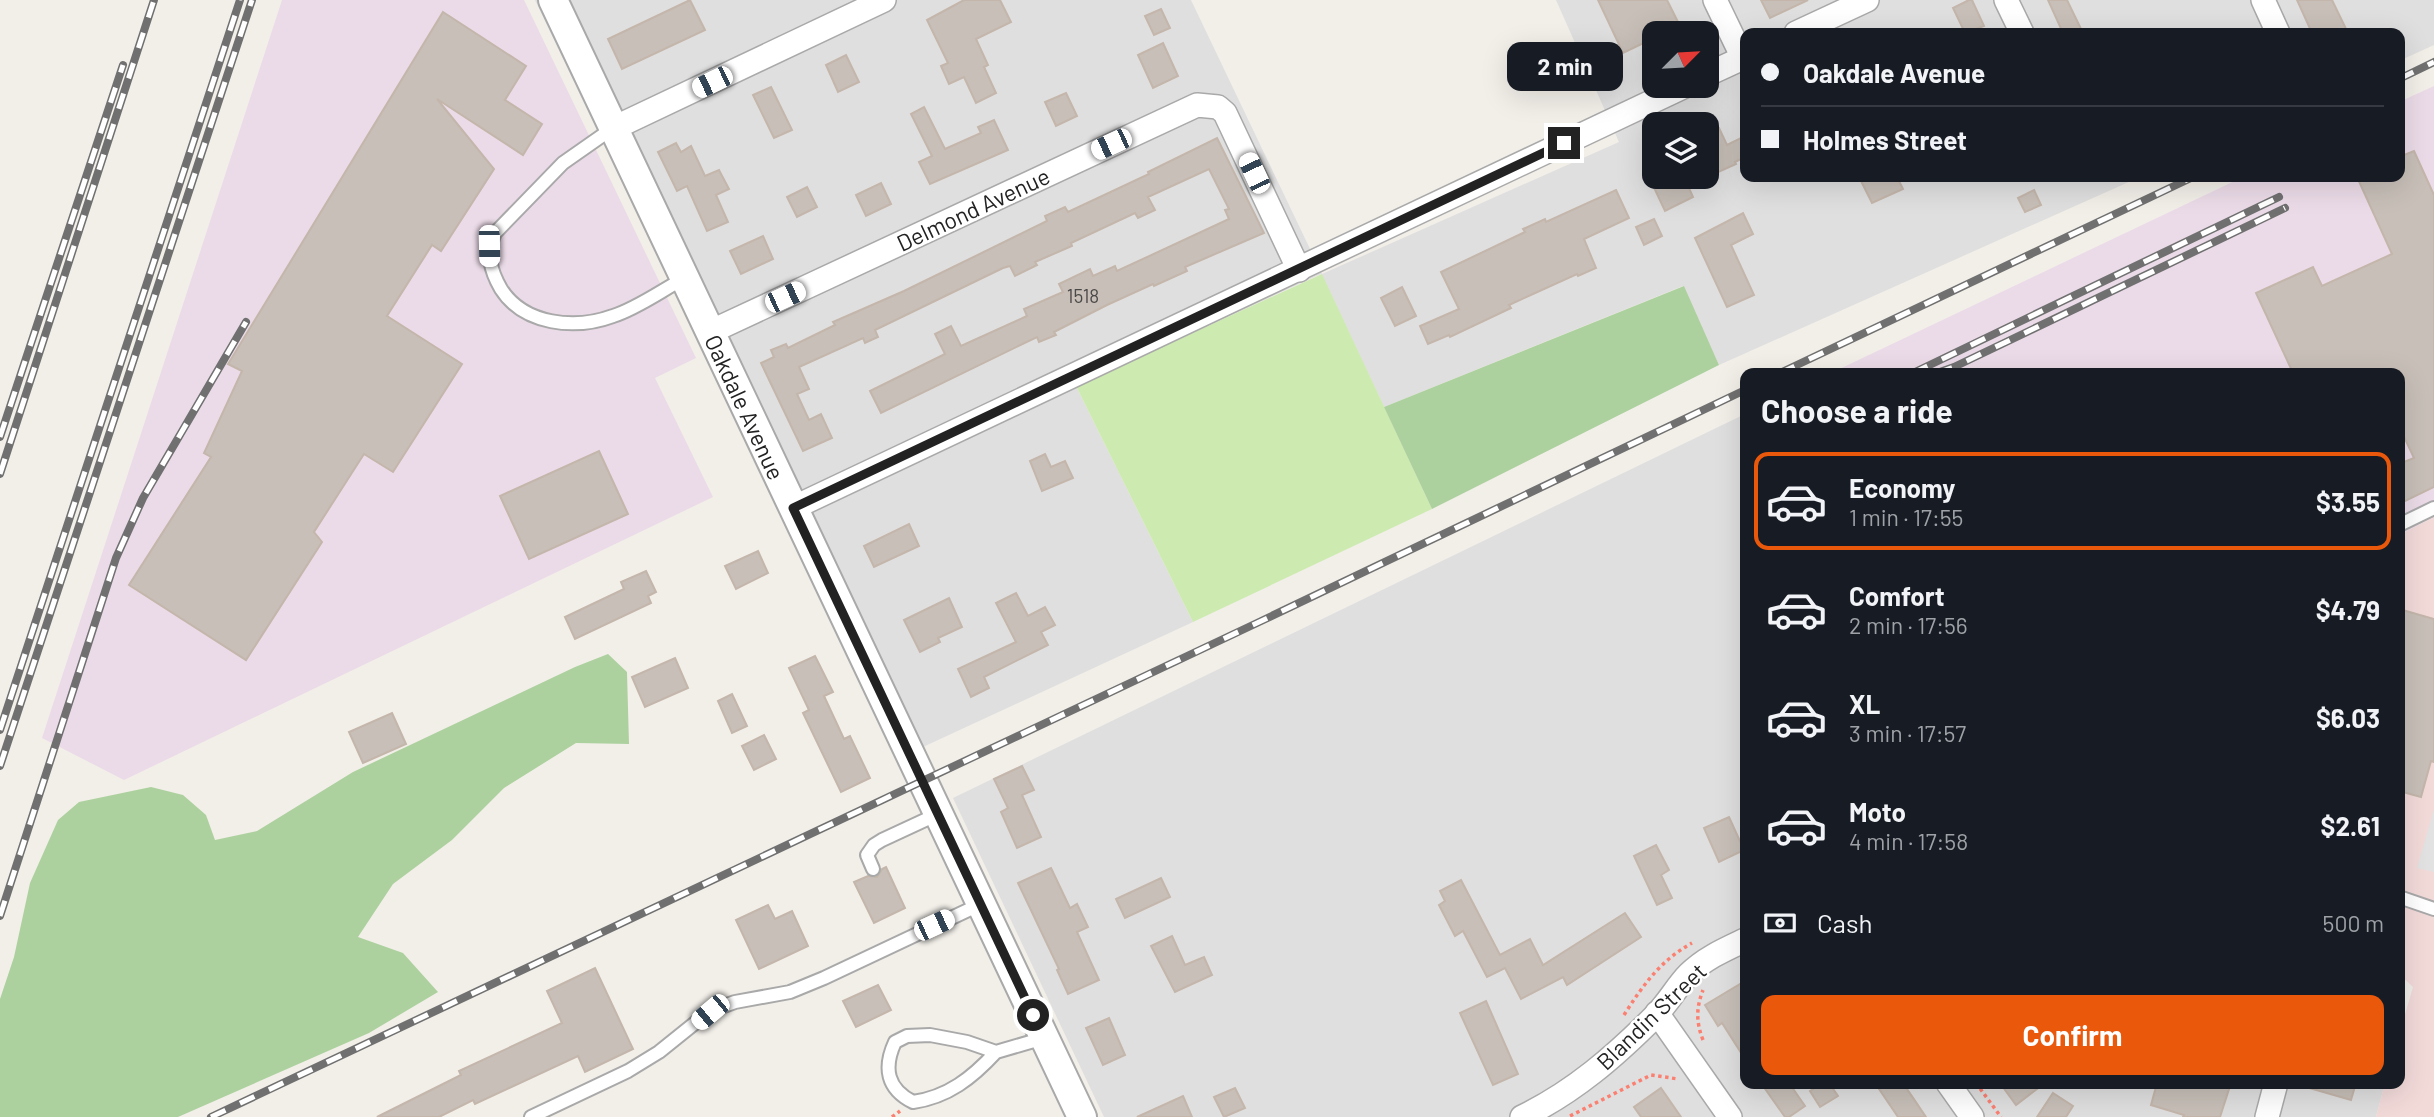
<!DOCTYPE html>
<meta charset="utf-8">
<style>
:root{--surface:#171b24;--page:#242831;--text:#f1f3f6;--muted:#9ea1a6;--line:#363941;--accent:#ea580c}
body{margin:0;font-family:Barlow,sans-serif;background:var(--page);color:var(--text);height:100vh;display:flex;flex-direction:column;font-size:26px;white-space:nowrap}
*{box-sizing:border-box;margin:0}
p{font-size:23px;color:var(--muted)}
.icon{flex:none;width:38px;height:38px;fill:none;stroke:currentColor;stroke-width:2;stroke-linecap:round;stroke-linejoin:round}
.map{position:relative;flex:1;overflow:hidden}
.sheet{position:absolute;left:1740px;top:368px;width:665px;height:721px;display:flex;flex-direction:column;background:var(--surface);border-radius:14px;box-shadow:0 7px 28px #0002}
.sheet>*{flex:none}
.guide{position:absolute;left:1740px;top:28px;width:665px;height:154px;border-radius:14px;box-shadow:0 7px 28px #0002;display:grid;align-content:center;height:154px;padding:0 21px;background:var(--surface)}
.needle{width:46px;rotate:66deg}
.buttons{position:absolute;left:1642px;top:21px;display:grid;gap:14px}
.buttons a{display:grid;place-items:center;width:77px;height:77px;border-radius:14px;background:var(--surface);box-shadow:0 7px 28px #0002;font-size:35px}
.end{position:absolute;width:32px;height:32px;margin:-16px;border:9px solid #222;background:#fff;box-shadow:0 0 0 4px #fff}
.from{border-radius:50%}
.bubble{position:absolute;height:49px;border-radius:14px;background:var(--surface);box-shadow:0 7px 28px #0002;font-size:23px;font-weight:700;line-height:49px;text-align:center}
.car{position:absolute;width:21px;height:42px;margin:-21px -10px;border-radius:9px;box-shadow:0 0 5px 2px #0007;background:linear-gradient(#fff 24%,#345 0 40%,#fff 0 76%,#345 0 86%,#fff 0)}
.guide b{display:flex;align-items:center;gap:24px;height:66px;font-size:26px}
.guide b+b{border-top:2px solid var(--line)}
.guide i{width:18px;height:18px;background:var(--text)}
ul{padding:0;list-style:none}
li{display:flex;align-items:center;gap:21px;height:98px;margin:0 14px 10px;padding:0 7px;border:4px solid transparent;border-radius:14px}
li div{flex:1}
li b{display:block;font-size:26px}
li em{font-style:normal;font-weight:700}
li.current{border-color:var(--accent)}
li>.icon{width:63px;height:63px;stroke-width:1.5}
h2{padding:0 21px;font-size:32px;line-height:84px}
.pay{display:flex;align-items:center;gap:18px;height:77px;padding:0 21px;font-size:26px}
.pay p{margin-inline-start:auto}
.button{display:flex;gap:14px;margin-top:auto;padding:14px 21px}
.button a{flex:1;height:80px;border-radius:14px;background:var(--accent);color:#fff;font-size:28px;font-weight:700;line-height:80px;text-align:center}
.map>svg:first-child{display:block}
.residential{fill:#e0dfdf;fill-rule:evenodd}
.commercial{fill:#f2dad9}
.industrial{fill:#ebdbe8}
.grass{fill:#cdebb0}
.forest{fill:#add19e}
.parking{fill:#e2e2e2}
.building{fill:#c7bfb8;stroke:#c4b6ab;stroke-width:2}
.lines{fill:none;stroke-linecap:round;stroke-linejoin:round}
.service-casing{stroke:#a9a9a9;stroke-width:16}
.minor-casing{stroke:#a9a9a9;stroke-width:26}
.tertiary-casing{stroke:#a9a9a9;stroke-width:32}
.path{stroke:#fa8072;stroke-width:3.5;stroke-dasharray:3.5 3.5;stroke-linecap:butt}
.service{stroke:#fff;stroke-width:12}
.minor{stroke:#fff;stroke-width:23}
.tertiary{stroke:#fff;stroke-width:28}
.rail-casing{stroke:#707070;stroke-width:8}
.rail{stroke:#fff;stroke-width:5;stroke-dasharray:16;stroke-linecap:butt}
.route{stroke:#222;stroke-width:9}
.labels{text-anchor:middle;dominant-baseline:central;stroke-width:5;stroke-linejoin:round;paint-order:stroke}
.number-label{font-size:19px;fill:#4b4948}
.street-label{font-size:23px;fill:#222;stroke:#fff}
</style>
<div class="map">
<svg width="2434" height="1117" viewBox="0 0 2434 1117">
<rect width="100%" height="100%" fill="#f2efe9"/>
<!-- residential -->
<g class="residential">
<path d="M535,0H1191L1322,274L1619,142L1556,0H2434V45L2399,61V33H1745V177H2140L1719,365L1683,286L1384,407L1321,274L1076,386L1193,622L897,759ZM1654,33H1706V86H1654ZM1654,124H1706V177H1654Z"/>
<path d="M1745,414V1083H2385L2376,1117H1104L953,798Z"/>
</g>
<!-- commercial -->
<path class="commercial" d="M2434,517V1117H2376L2385,1083H2399V1035L2413,987L2399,974V535Z"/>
<!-- industrial -->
<g class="industrial">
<path d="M282,0H524L696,358L655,378L713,497L124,780L42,738Z"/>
<path d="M2434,86V517L2399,535V373H1831L2243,177H2399V102Z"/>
</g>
<!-- grass -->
<path class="grass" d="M1322,274L1432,509L1193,622L1076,386Z"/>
<!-- forest -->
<g class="forest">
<path d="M1684,286L1719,365L1432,509L1384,407Z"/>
<path d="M608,654L627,672L629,744L576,743L504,788L452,840L393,884L358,937L403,953L438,992L369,1033L178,1117H0V999L14,957L30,883L58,820L79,802L151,787L183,795L206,815L215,840L257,831L353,772L575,667Z"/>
</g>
<!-- parking -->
<path class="parking" d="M2434,809V872L2417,868Z"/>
<!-- building -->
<g class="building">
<path d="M690,0L705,30L622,69L608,39Z"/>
<path d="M964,0H1000L1011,22L976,39L988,65L984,67L996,93L976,103L964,77L949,84L941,66L948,63L927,20Z"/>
<path d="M1598,0H1667L1680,26L1664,33H1654V38L1623,53Z"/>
<path d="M1761,0H1808L1770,18Z"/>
<path d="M1969,0H1972L1984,26L1965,33L1953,8Z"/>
<path d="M2048,0H2067L2083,33H2063Z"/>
<path d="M2297,0H2332L2348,33H2312Z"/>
<path d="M1161,9L1170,28L1154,35L1145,16Z"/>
<path d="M443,12L526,66L505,100L542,124L523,155L437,99L494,169L441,251L432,245L387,316L462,364L393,472L364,454L314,532L322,542L246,660L129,585L211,457L204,453L242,371L228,364Z"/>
<path d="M1163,43L1178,76L1153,88L1138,55Z"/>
<path d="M846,55L859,82L838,92L826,65Z"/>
<path d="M771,87L792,130L774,138L753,95Z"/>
<path d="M1066,93L1077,116L1056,126L1045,102Z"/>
<path d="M924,107L945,149L981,133L978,127L994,120L1008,150L930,184L919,162L932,156L911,114Z"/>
<path d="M1719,128L1727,145L1745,136V157L1735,162L1736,164L1714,174L1706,158V134Z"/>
<path d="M1217,138L1264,233L1185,267L1187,271L1154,286L1153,284L1107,305L1054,332L1056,335L1039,342L1037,337L881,413L870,391L945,354L935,334L951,326L961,346L1027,316L1024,309L1063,292L1059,284L1090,269L1093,276L1115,266L1117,271L1229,219L1225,210L1229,209L1209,169L1148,197L1155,210L1138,218L1135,213L1071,243L1072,246L1035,262L1037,265L1015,276L1010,266L1003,268L875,330L878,337L865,343L863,338L799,367L809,389L797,394L809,420L821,414L832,438L803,451L761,363L774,357L771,350L786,344L788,348L835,325L833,322L904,291L1047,221L1045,216L1065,207L1068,212L1149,174L1148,172Z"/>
<path d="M676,143L681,152L691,146L705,176L719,170L729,189L716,195L728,222L707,231L687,186L677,191L658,152Z"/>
<path d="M2414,151L2434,195V487L2399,504V464L2414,458L2399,426V373H2293L2256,293L2313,267L2322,286L2392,254L2357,177H2399V157Z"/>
<path d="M1649,177H1684L1693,197L1665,211Z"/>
<path d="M1859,177H1897L1903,189L1872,203Z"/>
<path d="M881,183L891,204L866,216L856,195Z"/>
<path d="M807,187L817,207L797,217L787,197Z"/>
<path d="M1616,190L1629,218L1584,239L1596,268L1578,276L1577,274L1509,305L1511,308L1450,337L1449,335L1428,344L1420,326L1459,309L1441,272L1525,232L1523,229L1545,219L1546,222Z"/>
<path d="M2034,190L2041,205L2025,212L2018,198Z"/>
<path d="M1743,213L1753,234L1731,245L1754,295L1727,307L1695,238Z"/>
<path d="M1654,219L1662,236L1644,245L1636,227Z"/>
<path d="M763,236L773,259L741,274L730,251Z"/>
<path d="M1402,287L1416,316L1395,326L1381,298Z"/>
<path d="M599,451L628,514L529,559L500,496Z"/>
<path d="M1045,454L1051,467L1065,461L1073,478L1042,491L1030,461Z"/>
<path d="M909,524L919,546L874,567L864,546Z"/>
<path d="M758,551L768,573L736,589L725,566Z"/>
<path d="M646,571L656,592L648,596L651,603L575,639L565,617L624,589L621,582Z"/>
<path d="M1016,593L1028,616L1045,607L1055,625L1041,632L1048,645L984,677L989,688L971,697L958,669L1016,642L996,603Z"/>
<path d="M949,598L962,627L938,638L940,642L920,652L904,620Z"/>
<path d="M2399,609L2434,619V762L2431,761L2421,797L2399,791Z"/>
<path d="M815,656L833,692L824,696L844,739L850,736L870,778L841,792L803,713L809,710L789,668Z"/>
<path d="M675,658L688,688L645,707L632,677Z"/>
<path d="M732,694L747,726L732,733L718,701Z"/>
<path d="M392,713L406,744L363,763L349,732Z"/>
<path d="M764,735L776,759L754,770L742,746Z"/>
<path d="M1022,766L1034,790L1022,795L1041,837L1017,848L1001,812L1008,808L994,779Z"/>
<path d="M1729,817L1744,850L1719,862L1704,828Z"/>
<path d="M1656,845L1669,870L1661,875L1672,898L1657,905L1634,856Z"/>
<path d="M886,867L905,908L874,923L854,882L868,876L877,877L882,869Z"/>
<path d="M1051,868L1070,908L1077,904L1088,927L1077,932L1099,980L1068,994L1057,970L1059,969L1018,883Z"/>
<path d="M1161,878L1170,897L1125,918L1116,899Z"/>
<path d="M1461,880L1500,955L1530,939L1543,965L1625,913L1641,937L1567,985L1563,977L1521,999L1505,968L1487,977L1463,931L1455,936L1439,905L1445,901L1440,891Z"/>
<path d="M768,905L775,919L792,911L808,946L759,969L736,920Z"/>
<path d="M1172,936L1185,965L1204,957L1212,975L1175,992L1151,946Z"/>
<path d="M595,968L633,1049L585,1072L578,1056L475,1104L473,1100L439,1117H377L461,1075L459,1071L562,1023L547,991Z"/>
<path d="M1745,981V1059L1722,1023L1718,1026L1705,1005Z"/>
<path d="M878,985L891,1010L856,1027L843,1001Z"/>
<path d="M1486,1001L1518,1074L1493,1085L1460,1013Z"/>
<path d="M1109,1018L1125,1055L1103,1065L1086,1028Z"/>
<path d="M1761,1083H1789L1805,1106L1789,1117H1785Z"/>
<path d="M1823,1083H1829L1838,1096L1820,1107L1810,1091Z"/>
<path d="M1875,1083H1903L1926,1117H1898Z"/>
<path d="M2000,1083H2045L2016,1105Z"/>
<path d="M2157,1083H2231L2220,1117H2183L2184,1115L2151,1105Z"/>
<path d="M2307,1083H2356L2351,1100L2306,1087Z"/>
<path d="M1235,1088L1245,1108L1224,1117L1214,1097Z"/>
<path d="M1661,1088L1681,1117H1641L1634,1107Z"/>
<path d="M2053,1093L2073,1106L2066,1117H2037Z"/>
<path d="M1183,1096L1192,1117H1137Z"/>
</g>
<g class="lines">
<!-- service casing -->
<g class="service-casing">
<g id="service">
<path d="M613,128L563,163L495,233C486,253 490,270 501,289C524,325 575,330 613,316C638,308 662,290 685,278"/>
<path d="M2399,525L2434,508"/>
<path d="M873,869L867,855L874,845L882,840L938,814"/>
<path d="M2399,897L2434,909"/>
<path d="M996,1052C972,1078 948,1097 913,1102C887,1089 883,1068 895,1042L907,1036L930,1035L967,1042L996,1052L1044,1038"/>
<path d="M531,1117L628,1071L659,1052L710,1011L735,1002L790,992L824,978L981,904"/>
</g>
</g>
<!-- minor casing -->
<g class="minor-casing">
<g id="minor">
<path d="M1715,0L1743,58"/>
<path d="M2006,0L2022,33"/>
<path d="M2263,0L2278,33"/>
<path d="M1796,33L1867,0"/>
<path d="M1706,75L1745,57"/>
<path d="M614,128L884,0"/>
<path d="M710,332L1197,105L1218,107L1225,113L1299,270"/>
<path d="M793,508L1685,86"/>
<path d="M1657,1013L1730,1117"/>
<path d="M1948,1083L1972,1117"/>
<path d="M1522,1117C1574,1092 1615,1056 1655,1016C1668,1003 1677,986 1689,974C1705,958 1726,949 1745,940"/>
<path d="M2267,1117L2276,1083"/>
</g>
</g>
<!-- tertiary casing -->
<g class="tertiary-casing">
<path id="tertiary" d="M553,0L1082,1117"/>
</g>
<!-- path -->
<g class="path">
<path d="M1624,1015C1643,985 1661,960 1692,943"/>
<path d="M1703,1040C1696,1022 1696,1008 1703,990"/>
<path d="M1976,1083L2001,1117"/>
<path d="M1570,1116L1651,1075L1678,1079"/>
<path d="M892,1117L900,1111"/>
</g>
<!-- service -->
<use href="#service" class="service"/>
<!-- minor -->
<use href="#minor" class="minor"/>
<!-- tertiary -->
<use href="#tertiary" class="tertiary"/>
<!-- rail casing -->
<g class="rail-casing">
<g id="rail">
<path d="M2399,79L2434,62"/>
<path d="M1780,373L2193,177"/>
<path d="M1913,373L2279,197"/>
<path d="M1937,373L1954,367L2285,208"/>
<path d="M0,437L123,65"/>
<path d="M0,474L154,0"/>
<path d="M0,730L240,0"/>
<path d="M0,766L252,0"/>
<path d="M0,916L116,558L143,498L246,322"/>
<path d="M211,1117L1257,623L1745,390"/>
</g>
</g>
<!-- rail -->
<use href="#rail" class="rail"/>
</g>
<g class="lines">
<!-- route -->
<path class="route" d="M1033,1015L793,508L1564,143"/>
</g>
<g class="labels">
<!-- number labels -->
<g class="number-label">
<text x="1083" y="295">1518</text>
</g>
<!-- street labels -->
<g class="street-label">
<text transform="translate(973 209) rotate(-25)">Delmond Avenue</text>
<text transform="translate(745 407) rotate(65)">Oakdale Avenue</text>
<text transform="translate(1651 1016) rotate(-44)">Blandin Street</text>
</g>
</g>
</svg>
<div class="buttons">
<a><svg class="needle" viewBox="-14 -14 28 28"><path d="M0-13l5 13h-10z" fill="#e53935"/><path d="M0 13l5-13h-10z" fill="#9ea1a6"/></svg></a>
<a><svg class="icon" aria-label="layers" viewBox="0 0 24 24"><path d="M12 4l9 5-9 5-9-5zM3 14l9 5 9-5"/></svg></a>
</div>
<i class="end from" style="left:1033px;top:1015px"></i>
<i class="end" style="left:1564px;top:143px"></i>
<div class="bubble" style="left:1507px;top:42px;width:116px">2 min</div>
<i class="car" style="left:712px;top:82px;rotate:244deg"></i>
<i class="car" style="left:1111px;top:144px;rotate:245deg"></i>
<i class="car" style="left:1254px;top:173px;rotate:335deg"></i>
<i class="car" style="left:489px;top:246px;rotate:179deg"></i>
<i class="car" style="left:785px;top:297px;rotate:65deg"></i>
<i class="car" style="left:934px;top:925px;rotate:65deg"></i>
<i class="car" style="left:710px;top:1012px;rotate:230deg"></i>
<div class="guide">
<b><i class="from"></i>Oakdale Avenue</b>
<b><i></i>Holmes Street</b>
</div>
<section class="sheet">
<h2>Choose a ride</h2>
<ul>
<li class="current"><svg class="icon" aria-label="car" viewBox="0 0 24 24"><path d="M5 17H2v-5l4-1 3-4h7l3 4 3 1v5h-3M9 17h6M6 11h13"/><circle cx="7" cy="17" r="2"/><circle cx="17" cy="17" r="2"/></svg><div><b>Economy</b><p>1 min · 17:55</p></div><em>$3.55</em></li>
<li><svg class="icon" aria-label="car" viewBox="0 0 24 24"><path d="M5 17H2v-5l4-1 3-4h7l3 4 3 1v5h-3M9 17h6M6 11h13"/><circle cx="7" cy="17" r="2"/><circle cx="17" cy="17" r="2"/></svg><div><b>Comfort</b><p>2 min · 17:56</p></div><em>$4.79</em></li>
<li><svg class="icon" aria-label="car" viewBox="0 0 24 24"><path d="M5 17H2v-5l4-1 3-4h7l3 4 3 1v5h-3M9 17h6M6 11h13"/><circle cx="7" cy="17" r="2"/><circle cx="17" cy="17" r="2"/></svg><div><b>XL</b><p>3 min · 17:57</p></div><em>$6.03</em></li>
<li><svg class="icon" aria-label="car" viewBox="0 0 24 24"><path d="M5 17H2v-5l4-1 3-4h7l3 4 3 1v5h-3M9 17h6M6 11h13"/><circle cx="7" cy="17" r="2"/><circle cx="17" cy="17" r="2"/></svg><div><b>Moto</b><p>4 min · 17:58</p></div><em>$2.61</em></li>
</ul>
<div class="pay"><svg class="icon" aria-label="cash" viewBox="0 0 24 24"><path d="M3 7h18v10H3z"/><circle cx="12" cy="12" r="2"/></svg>Cash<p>500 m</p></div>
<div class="button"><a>Confirm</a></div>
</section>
</div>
